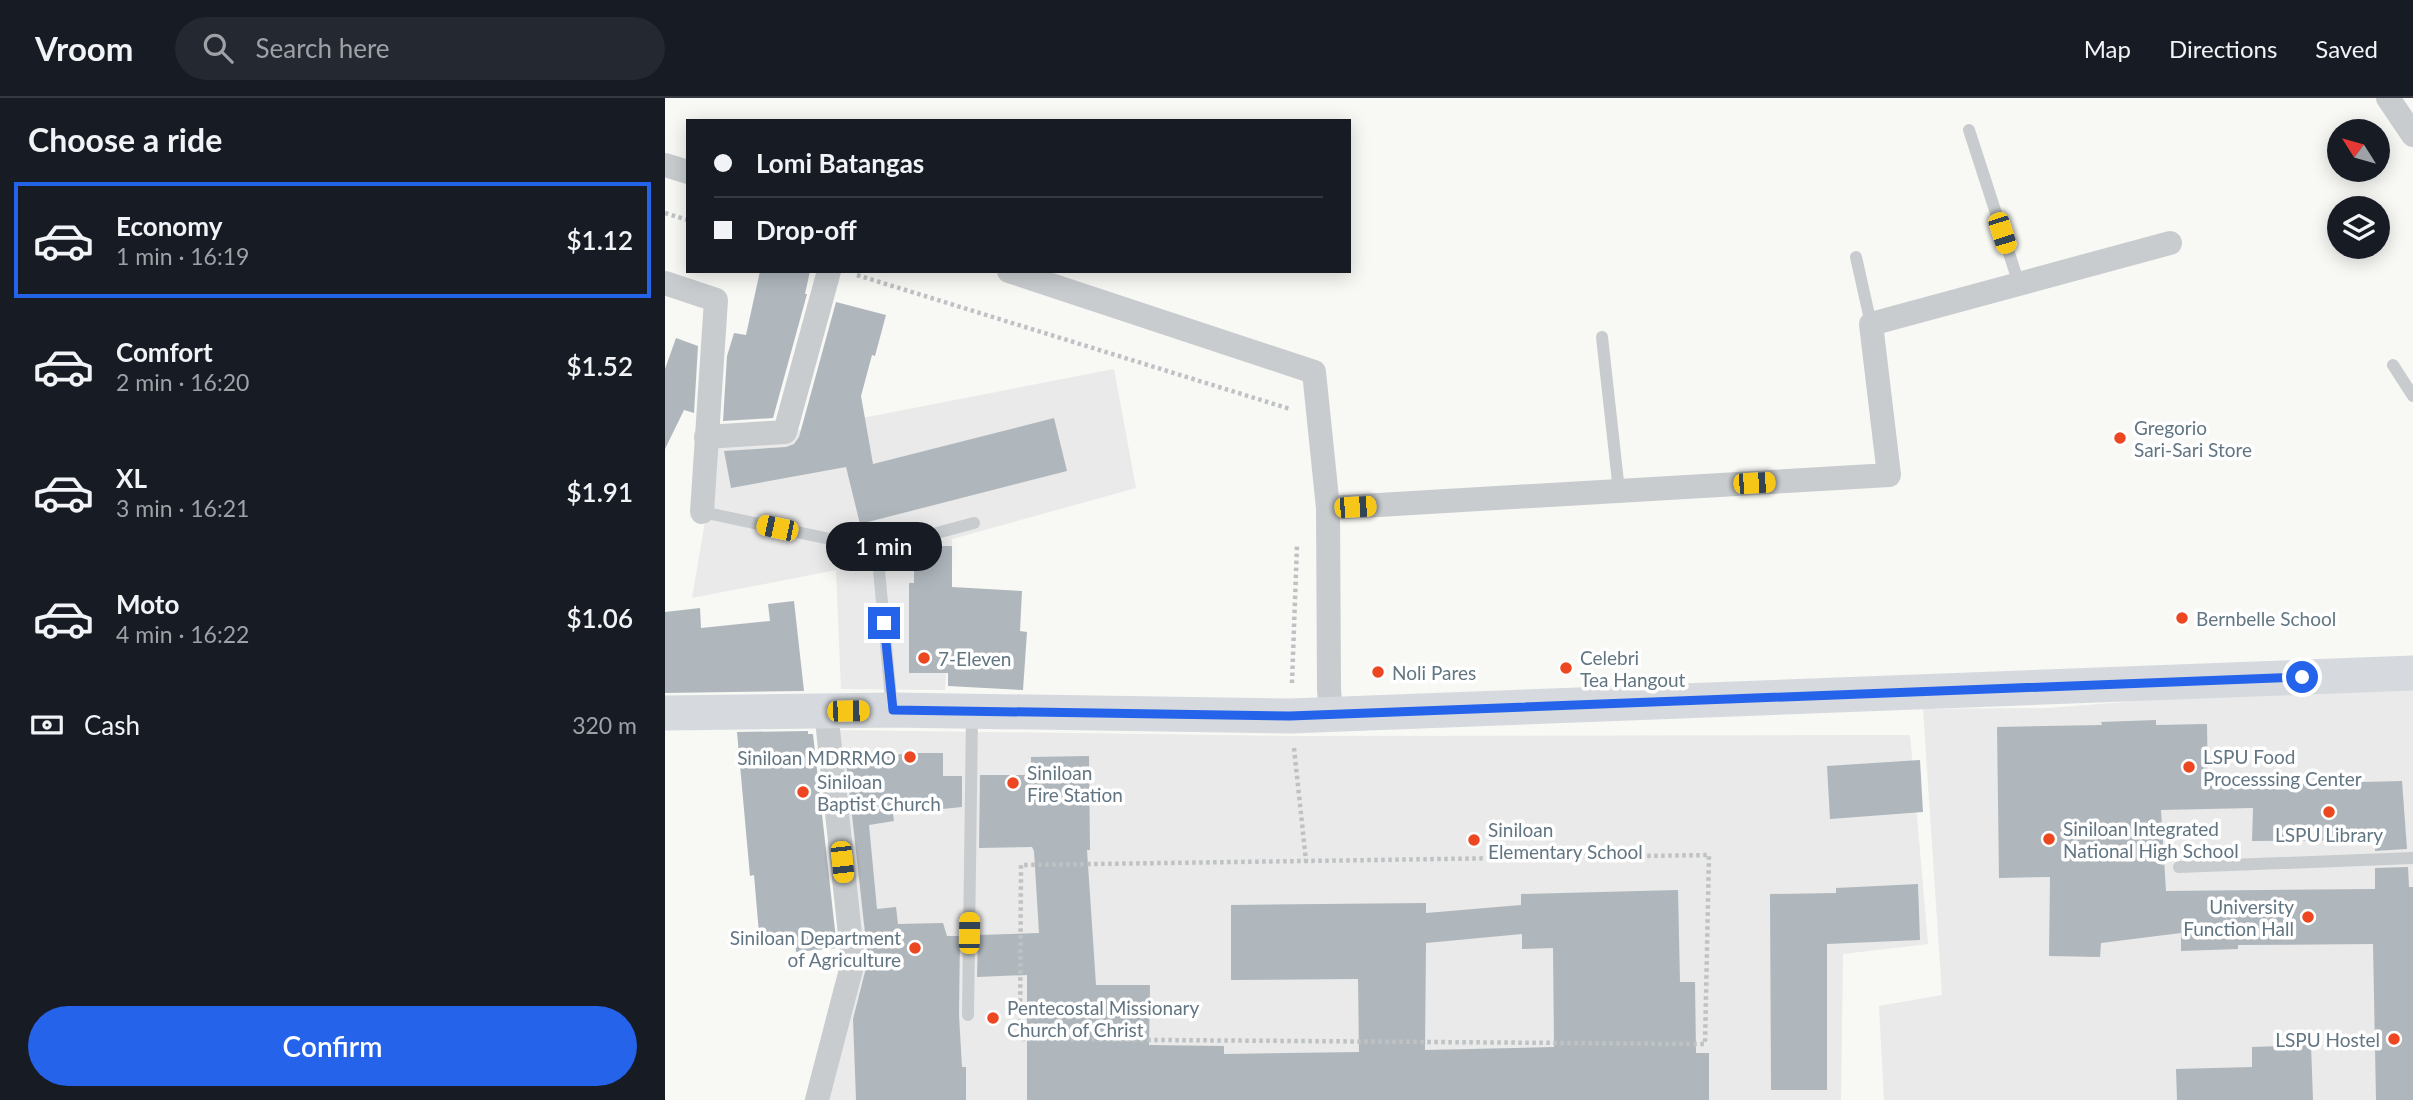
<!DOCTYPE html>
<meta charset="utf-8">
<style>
:root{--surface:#171b24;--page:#242831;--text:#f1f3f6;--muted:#9ea1a6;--line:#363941;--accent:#2563eb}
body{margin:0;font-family:Lato,sans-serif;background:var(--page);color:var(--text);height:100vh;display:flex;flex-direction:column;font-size:26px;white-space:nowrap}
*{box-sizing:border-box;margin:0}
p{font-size:23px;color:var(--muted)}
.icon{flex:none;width:38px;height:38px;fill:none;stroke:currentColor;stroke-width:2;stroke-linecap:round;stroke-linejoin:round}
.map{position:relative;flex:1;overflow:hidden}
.sheet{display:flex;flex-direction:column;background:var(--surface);width:665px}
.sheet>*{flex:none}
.top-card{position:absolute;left:21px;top:21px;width:665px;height:154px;border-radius:0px;box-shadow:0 4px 18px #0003;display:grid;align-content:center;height:154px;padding:0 28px;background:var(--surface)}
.needle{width:46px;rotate:307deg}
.buttons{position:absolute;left:1662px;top:21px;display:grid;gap:14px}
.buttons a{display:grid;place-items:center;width:63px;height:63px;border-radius:50%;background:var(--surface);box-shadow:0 4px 18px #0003;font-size:35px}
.end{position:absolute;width:32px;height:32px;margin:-16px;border:9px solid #2563eb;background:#fff;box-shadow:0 0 0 4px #fff}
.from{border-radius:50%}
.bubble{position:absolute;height:49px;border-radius:24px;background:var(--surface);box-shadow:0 4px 18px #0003;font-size:23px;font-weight:600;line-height:49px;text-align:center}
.car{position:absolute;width:21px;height:42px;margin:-21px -10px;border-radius:9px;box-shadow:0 0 5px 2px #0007;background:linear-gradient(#f5c518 24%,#345 0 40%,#f5c518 0 76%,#345 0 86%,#f5c518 0)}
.top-card b{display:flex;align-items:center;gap:24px;height:66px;font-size:26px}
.top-card b+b{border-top:2px solid var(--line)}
.top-card i{width:18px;height:18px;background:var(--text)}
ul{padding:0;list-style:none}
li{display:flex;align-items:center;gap:21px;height:116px;margin:0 14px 10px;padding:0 14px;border:4px solid transparent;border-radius:0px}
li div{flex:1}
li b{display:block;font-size:26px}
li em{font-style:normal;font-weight:600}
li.selected{border-color:var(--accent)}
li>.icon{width:63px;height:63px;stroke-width:1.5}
h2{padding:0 28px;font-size:32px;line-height:84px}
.pay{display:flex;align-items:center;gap:18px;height:77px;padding:0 28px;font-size:26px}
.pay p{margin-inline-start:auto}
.cta{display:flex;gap:14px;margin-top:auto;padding:14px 28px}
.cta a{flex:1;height:80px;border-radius:42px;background:var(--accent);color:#fff;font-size:28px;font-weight:600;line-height:80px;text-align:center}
header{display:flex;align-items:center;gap:42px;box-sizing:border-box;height:98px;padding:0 35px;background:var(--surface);border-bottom:2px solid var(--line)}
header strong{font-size:33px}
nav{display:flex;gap:38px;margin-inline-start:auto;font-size:24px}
.search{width:490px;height:63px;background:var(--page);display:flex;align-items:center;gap:18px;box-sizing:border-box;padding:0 24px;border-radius:38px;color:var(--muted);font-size:26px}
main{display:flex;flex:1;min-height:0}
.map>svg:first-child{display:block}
.built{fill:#e9eae9}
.building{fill:#afb7bd;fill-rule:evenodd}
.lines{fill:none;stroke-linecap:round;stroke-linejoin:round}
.path{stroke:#bfc2c4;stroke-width:4.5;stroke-dasharray:3.5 3.5;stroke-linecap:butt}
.lane{stroke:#c8cccf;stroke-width:12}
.street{stroke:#c8cccf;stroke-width:24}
.secondary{stroke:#d6dade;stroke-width:35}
.route{stroke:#2563eb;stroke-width:9}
.poi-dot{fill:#ed4721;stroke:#fff;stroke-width:2.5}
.labels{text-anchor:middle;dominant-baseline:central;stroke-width:7;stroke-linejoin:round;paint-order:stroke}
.poi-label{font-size:19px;fill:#627582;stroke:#fff;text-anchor:start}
</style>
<header>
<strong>Vroom</strong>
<div class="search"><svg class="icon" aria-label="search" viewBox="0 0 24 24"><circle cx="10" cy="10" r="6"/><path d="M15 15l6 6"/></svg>Search here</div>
<nav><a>Map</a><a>Directions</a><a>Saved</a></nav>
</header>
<main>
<section class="sheet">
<h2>Choose a ride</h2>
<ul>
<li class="selected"><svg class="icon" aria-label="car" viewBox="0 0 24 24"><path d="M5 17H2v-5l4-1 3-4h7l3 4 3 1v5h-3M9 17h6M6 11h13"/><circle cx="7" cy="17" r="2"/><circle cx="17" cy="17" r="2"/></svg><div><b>Economy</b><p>1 min · 16:19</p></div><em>$1.12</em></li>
<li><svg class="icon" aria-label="car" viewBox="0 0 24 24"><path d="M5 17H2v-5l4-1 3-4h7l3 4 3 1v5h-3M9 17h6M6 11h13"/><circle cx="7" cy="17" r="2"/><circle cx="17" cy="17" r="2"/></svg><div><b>Comfort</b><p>2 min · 16:20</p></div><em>$1.52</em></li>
<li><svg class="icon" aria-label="car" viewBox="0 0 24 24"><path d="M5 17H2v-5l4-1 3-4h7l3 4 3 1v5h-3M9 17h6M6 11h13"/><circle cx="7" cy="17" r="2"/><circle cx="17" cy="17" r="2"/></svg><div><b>XL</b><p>3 min · 16:21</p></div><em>$1.91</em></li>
<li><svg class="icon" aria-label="car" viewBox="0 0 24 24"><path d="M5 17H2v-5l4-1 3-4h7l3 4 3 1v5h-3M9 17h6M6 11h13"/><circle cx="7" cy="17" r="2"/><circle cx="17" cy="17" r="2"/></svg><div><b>Moto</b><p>4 min · 16:22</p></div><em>$1.06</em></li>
</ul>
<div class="pay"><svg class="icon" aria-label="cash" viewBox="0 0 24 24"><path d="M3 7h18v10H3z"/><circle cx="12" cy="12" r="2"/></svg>Cash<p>320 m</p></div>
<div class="cta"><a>Confirm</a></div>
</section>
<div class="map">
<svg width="1748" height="1002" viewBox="0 0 1748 1002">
<rect width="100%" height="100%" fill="#f8f8f5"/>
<!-- built -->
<g class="built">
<path d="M449,271L471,390L287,441L280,592L176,591L171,472L27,500L53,348Z"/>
<path d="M1748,590V1002H1219L1214,908L1277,897L1258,611L1384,610L1496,601Z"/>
<path d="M169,632L632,638L1245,637L1263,846L1178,856L1176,1002H164L196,878Z"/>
</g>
<!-- building -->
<g class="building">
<path d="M95,173H145L140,196H142L108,320L58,323L62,258L69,235L81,237Z"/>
<path d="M171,204L221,217L210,258L207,257L196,298L208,366L389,320L402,373L195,426L181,369L66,390L59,353L121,349L129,346L134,339Z"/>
<path d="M11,240L33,248L29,315L19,312L0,351V271Z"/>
<path d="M256,448H287V489L357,493L355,533L362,534L358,592L283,588V575H244V485H249V450Z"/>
<path d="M129,503L139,593L0,595V514L35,510L36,530L105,523L103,506Z"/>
<path d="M1491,622V627L1542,626L1543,688L1737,683L1742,751L1710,753V742L1587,743L1588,710L1496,712L1501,793L1710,791V770L1743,769L1744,789H1748V1002H1711L1708,846L1573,847V851L1516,853V835L1436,845L1435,859L1384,858L1385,779L1334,780L1332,629L1437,627L1436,624Z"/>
<path d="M143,633V636H148L172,850L131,854L130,843L95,847L89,777L85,778L72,634Z"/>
<path d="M246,655H278V678H297V709L228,716L229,723L204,727L212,811L231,809L233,826L278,825L282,838H295L294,917L297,969H301V1002H191L188,921L203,862L181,663Z"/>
<path d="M424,658L425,752H422L431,887H485L484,947L559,948V956L694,954L693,881L566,882V807L761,805V815L856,807V796L1013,792L1015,884H1030L1031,955H1044V1002H362V877L312,879L313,837L374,835L369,753L367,749L314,750L315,677H366V659ZM857,836V851L888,850L889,949L760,952L761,845Z"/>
<path d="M1255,662L1258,714L1165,721L1162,668Z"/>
<path d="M1253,786L1255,842L1162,846V992H1106L1105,796L1171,795V790Z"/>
<path d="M1646,947L1648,1002H1512L1511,971L1587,969V949Z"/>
</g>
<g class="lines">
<!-- path -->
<g class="path">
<path d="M0,115L23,122"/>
<path d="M192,177L625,311"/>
<path d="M627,585L632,447"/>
<path d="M629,650L641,763L356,767L355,941L1040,946L1044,757L641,763"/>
</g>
<!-- lane -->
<g class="lane">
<path d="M1304,32L1354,186"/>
<path d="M1191,159L1206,226"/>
<path d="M937,239L954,393"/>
<path d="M1728,267L1748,298"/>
<path d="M37,414L212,451L227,611"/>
<path d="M212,451L309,425"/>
<path d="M1514,769L1748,760"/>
<path d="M303,917L307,617"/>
</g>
<!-- street -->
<g class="street">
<path d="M1723,0L1748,37"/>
<path d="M0,67L23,74"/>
<path d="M344,173L649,274L663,410L664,591L666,616"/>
<path d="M0,185L51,202L37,414"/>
<path d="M41,339L120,334L164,173"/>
<path d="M663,410L1224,377L1206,226L1505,145"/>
<path d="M152,1002L188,864L161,613"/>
</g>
<!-- secondary -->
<path class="secondary" d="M0,615L228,612L625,618L1748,575"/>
</g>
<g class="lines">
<!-- route -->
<path class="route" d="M219,525L228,612L625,618L1637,579"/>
</g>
<!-- markers -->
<g class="poi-dot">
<circle cx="1455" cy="340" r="7"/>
<circle cx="1517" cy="520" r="7"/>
<circle cx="259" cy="560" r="7"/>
<circle cx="901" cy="570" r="7"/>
<circle cx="713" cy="574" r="7"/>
<circle cx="245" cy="659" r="7"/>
<circle cx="1524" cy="669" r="7"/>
<circle cx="348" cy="685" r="7"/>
<circle cx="138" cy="694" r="7"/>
<circle cx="1664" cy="714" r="7"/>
<circle cx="1384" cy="741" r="7"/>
<circle cx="809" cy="742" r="7"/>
<circle cx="1643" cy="819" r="7"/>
<circle cx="250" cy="850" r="7"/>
<circle cx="328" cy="920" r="7"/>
<circle cx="1729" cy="941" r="7"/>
</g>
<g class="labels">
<!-- poi labels -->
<g class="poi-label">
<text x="1469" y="329">Gregorio<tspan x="1469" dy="22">Sari-Sari Store</tspan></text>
<text x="1531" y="520">Bernbelle School</text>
<text x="915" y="559">Celebri<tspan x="915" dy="22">Tea Hangout</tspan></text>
<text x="273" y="560">7-Eleven</text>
<text x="727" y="574">Noli Pares</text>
<text x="1538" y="658">LSPU Food<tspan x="1538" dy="22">Processsing Center</tspan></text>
<text x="231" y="659" text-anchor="end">Siniloan MDRRMO</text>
<text x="362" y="674">Siniloan<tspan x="362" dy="22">Fire Station</tspan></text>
<text x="152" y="683">Siniloan<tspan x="152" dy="22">Baptist Church</tspan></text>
<text x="1398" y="730">Siniloan Integrated<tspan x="1398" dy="22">National High School</tspan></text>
<text x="823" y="731">Siniloan<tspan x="823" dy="22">Elementary School</tspan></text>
<text x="1664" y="736" text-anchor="middle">LSPU Library</text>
<text x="1629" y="808" text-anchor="end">University<tspan x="1629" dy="22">Function Hall</tspan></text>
<text x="236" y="839" text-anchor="end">Siniloan Department<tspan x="236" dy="22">of Agriculture</tspan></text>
<text x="342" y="909">Pentecostal Missionary<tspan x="342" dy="22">Church of Christ</tspan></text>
<text x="1715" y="941" text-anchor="end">LSPU Hostel</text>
</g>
</g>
</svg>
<div class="buttons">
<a><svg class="needle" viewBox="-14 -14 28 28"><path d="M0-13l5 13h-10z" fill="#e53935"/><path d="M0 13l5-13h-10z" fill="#9ea1a6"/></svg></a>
<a><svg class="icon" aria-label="layers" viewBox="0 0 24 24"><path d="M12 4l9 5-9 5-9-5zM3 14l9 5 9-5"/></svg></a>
</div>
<i class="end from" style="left:1637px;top:579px"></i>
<i class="end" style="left:219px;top:525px"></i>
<div class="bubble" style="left:161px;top:424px;width:116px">1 min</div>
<i class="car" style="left:1337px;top:135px;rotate:162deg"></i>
<i class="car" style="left:1089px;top:385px;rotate:87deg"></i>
<i class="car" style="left:690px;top:409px;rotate:87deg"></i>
<i class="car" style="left:112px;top:430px;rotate:282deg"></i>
<i class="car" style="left:183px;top:613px;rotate:89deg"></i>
<i class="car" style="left:177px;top:764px;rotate:174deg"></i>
<i class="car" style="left:304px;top:835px;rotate:1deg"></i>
<div class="top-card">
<b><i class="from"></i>Lomi Batangas</b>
<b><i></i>Drop-off</b>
</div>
</div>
</main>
